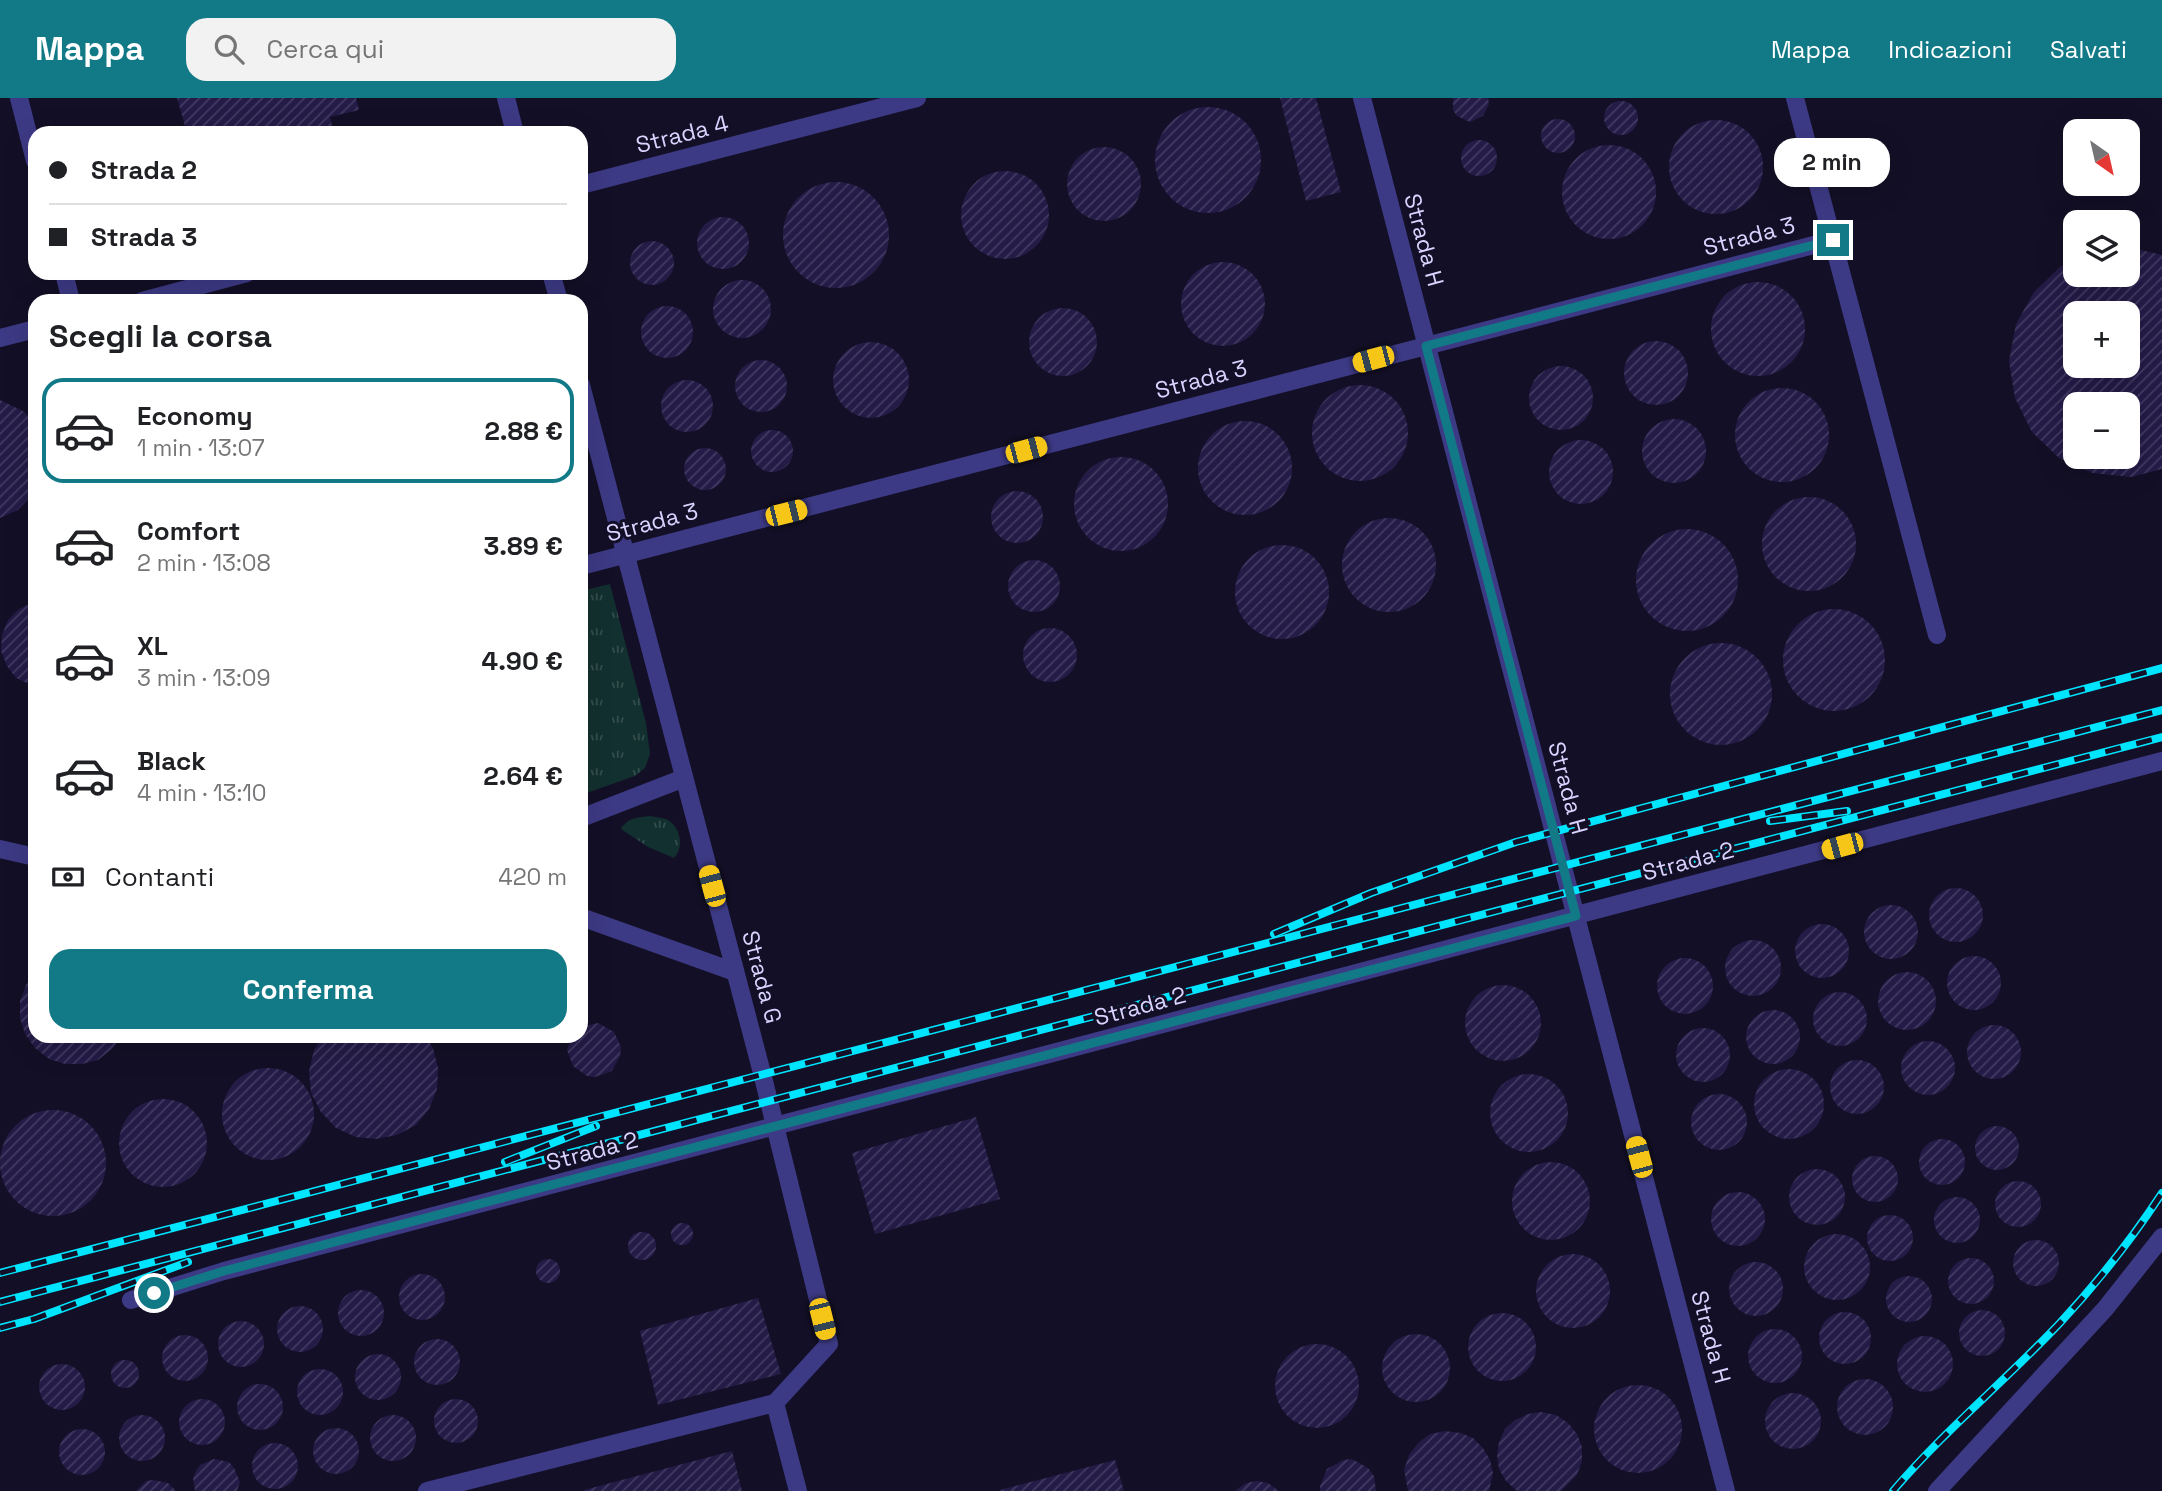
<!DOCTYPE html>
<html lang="it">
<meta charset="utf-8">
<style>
:root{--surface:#fff;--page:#f2f2f2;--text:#202124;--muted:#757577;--line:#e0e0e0;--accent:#127987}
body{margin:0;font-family:"Space Grotesk",sans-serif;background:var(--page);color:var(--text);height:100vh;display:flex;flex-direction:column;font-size:26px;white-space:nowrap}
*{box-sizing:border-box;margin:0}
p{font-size:23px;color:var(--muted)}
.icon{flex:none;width:38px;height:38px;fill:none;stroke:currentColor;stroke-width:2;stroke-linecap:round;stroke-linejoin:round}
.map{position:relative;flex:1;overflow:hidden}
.details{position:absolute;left:28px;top:196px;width:560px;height:749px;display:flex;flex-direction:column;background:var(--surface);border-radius:21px;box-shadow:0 7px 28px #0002}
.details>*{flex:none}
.banner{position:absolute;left:28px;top:28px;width:560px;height:154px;border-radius:21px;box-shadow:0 7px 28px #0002;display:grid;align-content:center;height:154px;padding:0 21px;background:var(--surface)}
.needle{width:46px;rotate:146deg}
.buttons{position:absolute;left:2063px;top:21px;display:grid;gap:14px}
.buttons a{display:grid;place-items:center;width:77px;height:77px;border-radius:14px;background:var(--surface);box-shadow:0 7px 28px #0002;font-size:35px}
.end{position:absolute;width:32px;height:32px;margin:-16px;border:9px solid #127987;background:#fff;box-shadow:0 0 0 4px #fff}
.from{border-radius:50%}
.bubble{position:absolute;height:49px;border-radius:21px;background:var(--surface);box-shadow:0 7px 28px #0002;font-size:23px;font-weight:700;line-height:49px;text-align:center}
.car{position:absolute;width:21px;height:42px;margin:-21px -10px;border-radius:9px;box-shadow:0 0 5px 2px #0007;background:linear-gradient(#f5c518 24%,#345 0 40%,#f5c518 0 76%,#345 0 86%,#f5c518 0)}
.banner b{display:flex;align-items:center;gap:24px;height:66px;font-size:26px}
.banner b+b{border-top:2px solid var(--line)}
.banner i{width:18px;height:18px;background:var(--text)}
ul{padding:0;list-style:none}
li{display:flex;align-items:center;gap:21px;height:105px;margin:0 14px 10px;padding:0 7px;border:4px solid transparent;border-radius:21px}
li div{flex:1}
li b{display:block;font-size:26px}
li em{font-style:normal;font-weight:700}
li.on{border-color:var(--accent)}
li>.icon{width:63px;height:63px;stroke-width:1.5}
h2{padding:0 21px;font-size:32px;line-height:84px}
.pay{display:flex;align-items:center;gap:18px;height:77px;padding:0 21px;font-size:26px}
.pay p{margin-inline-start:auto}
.action{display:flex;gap:14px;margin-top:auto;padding:14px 21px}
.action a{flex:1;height:80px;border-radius:21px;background:var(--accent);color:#fff;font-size:28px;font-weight:700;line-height:80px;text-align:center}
header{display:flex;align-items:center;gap:42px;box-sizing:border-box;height:98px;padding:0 35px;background:var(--accent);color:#fff}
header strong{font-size:33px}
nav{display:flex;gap:38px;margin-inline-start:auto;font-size:24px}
.search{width:490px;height:63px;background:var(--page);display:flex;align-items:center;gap:18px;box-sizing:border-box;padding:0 24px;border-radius:21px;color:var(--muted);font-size:26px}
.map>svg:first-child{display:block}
.grass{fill:url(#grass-tufts)}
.building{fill:url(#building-hatch);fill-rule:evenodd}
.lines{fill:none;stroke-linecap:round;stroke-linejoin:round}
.minor{stroke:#3d3a85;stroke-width:18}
.rail-casing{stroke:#00e5ff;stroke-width:8}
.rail{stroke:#130f26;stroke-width:5;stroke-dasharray:16;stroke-linecap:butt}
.route{stroke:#127987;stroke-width:9}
.labels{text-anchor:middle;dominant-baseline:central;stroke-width:6;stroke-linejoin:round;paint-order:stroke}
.street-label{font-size:23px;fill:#d9d4ff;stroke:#130f26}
</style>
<header>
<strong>Mappa</strong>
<div class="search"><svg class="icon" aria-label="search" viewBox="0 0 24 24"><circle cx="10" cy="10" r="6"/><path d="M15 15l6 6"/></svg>Cerca qui</div>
<nav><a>Mappa</a><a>Indicazioni</a><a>Salvati</a></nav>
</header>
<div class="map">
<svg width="2162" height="1393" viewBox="0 0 2162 1393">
<defs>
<pattern id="grass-tufts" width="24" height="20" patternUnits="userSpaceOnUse" patternTransform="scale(1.75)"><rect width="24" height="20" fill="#12302f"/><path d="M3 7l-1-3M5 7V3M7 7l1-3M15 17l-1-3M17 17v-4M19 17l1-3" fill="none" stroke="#344d4e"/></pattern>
<pattern id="building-hatch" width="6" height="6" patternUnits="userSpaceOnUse" patternTransform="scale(1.75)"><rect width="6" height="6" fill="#241b47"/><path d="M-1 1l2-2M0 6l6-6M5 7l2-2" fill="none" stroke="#433b63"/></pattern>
</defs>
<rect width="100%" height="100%" fill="#130f26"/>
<!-- grass -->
<g class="grass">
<path d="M610,486L646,625L650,656L645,670L635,678L581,697V493Z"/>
<path d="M650,718C655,719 664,720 668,722C681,730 684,750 674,760L648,749L621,731C627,720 638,719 650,718Z"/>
</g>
<!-- building -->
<g class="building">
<path d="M177,0H356L359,12L330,19L334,35H187Z"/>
<path d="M1280,0H1316L1341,94L1306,103Z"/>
<path d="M1453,0H1488L1489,6L1483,18L1470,24L1457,18L1453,12Z"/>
<circle cx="1621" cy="20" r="17"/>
<circle cx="1208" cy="62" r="53"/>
<circle cx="1558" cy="38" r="17"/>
<circle cx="1716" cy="69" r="47"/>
<circle cx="1479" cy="60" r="18"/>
<circle cx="1609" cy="94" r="47"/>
<circle cx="1104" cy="86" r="37"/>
<circle cx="1005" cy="117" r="44"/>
<circle cx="836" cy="137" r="53"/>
<circle cx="723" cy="145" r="26"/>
<circle cx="652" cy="165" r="22"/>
<path d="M2133,150L2162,157V371L2131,379L2093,375L2059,360L2032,334L2015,300L2009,263L2016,226L2034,194L2061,168L2076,162V177H2128V151ZM2076,215H2128V268H2076ZM2076,306H2128V359H2076Z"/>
<circle cx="1223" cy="206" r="42"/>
<circle cx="742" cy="211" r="29"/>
<circle cx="1758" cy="231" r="47"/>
<circle cx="667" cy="234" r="26"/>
<circle cx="1063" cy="244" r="34"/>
<circle cx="1656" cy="275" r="32"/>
<circle cx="871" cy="282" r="38"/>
<circle cx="761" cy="288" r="26"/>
<circle cx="1561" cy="300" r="32"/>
<circle cx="687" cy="308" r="26"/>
<circle cx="1360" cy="335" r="48"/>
<circle cx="1782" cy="337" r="47"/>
<path d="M0,302L23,313L35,325V394L18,412L0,420Z"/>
<circle cx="1674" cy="353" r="32"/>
<circle cx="1245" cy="370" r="47"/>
<circle cx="772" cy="353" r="21"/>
<circle cx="1581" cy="374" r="32"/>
<circle cx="705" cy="371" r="21"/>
<circle cx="1121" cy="406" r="47"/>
<circle cx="1017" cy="419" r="26"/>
<circle cx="1809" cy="446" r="47"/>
<circle cx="1389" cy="467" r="47"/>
<circle cx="1687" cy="482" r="51"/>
<circle cx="1282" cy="494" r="47"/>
<circle cx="1034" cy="488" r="26"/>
<path d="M35,503V589L16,580L7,568L1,553L2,537L8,522L19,511Z"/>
<circle cx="1834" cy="562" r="51"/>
<circle cx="1050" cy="557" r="27"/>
<circle cx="1721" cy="596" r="51"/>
<path d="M35,623V673L28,657V642Z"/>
<circle cx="1956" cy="817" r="27"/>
<circle cx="1891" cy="834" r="27"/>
<circle cx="1822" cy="853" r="27"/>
<circle cx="1753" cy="870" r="28"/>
<circle cx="1974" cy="885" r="27"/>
<circle cx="1685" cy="888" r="28"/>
<circle cx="1907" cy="903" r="29"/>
<path d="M35,874V938H122L112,951L98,962L82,966H65L49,961L35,950L25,936L20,920V903L26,887Z"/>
<circle cx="1503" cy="925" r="38"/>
<circle cx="1840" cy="921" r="27"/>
<circle cx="1773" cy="939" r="27"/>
<path d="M598,925L614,934L621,949L620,958L612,973L595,979L587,978L573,968L567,952L572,938H581V929Z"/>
<circle cx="1994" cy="954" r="27"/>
<circle cx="1703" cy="957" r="27"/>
<path d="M323,938H425L433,950L438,970L437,991L429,1011L416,1027L397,1037L376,1041L356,1039L336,1030L321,1014L311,995L309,973L314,952Z"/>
<circle cx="1928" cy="970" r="27"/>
<circle cx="1857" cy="989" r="27"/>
<circle cx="268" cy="1016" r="46"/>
<circle cx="1789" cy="1006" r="35"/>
<circle cx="1529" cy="1015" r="39"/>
<circle cx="1719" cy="1024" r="28"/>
<circle cx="163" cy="1045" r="44"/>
<circle cx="53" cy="1065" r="53"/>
<path d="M976,1019L1000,1101L875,1136L852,1055Z"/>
<circle cx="1997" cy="1050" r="22"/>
<circle cx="1942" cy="1064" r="23"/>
<circle cx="1875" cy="1081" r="23"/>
<circle cx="1551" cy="1103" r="39"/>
<circle cx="1817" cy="1099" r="28"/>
<circle cx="2018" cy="1106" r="23"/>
<circle cx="1738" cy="1121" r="27"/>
<circle cx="1957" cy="1122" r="23"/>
<circle cx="1890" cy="1140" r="23"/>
<circle cx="682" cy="1136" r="11"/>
<circle cx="642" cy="1148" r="14"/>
<circle cx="1837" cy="1169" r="33"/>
<circle cx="2036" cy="1165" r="23"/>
<circle cx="1573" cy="1193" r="37"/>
<circle cx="1971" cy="1183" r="23"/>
<circle cx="548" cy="1173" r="12"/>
<circle cx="1756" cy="1191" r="27"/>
<circle cx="422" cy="1199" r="23"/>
<circle cx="1909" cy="1201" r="23"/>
<circle cx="361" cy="1215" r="23"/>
<path d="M758,1200L781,1276L658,1307L640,1233Z"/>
<circle cx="300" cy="1231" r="23"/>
<circle cx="1982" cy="1235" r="23"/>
<circle cx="1845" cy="1240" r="26"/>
<circle cx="1502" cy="1249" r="34"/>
<circle cx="241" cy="1246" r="23"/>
<circle cx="1775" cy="1258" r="27"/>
<circle cx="1416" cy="1270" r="34"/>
<circle cx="185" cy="1260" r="23"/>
<circle cx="1925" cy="1266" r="28"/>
<circle cx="437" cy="1264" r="23"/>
<circle cx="1317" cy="1288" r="42"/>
<circle cx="378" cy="1279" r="23"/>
<circle cx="125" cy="1276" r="14"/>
<circle cx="62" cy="1289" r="23"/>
<circle cx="320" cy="1294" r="23"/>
<circle cx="1865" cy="1309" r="28"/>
<circle cx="260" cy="1309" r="23"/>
<circle cx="1638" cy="1331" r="44"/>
<circle cx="1793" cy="1323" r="28"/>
<circle cx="202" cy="1324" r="23"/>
<circle cx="456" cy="1323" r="22"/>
<path d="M1541,1314L1556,1317L1568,1325L1577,1336L1582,1349V1363L1577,1377L1561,1393H1517L1506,1383L1499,1371L1497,1357L1499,1344L1505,1331L1515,1322L1528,1316Z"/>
<circle cx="142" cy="1340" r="23"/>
<circle cx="393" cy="1340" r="23"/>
<circle cx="336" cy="1353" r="23"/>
<circle cx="82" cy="1354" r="23"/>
<path d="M1445,1333L1461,1335L1473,1340L1483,1350L1490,1362L1493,1375L1489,1393H1408L1404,1372L1409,1357L1418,1345L1430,1336Z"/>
<circle cx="275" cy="1368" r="23"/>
<path d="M732,1353L742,1393H584V1392Z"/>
<path d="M214,1361L229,1364L234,1370L240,1384L237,1393H195L193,1380L196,1373L200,1367Z"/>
<path d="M1352,1361L1368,1370L1374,1378L1376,1393H1320V1388L1327,1371L1343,1362Z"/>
<path d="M1115,1362L1124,1393H1001L1000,1392Z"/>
<path d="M153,1382L168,1385L176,1393H136L146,1383Z"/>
<path d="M1257,1383L1268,1385L1279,1393H1235L1246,1385Z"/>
</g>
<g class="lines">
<!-- minor -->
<g class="minor">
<path d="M19,0L35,63"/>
<path d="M506,0L515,35"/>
<path d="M1362,0L1726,1393"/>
<path d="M1795,0L1937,537"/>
<path d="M581,87L917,0"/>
<path d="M64,175L71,203"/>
<path d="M551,175L559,203"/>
<path d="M142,203L247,175"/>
<path d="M0,240L35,231"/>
<path d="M581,287L762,975L829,1246L775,1305"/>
<path d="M581,468L1833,142"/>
<path d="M581,720L684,680"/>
<path d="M0,751L35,759"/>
<path d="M581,819L735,874"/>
<path d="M131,1202L224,1173L2162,663"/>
<path d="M775,1305L798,1393"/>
<path d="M427,1393L775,1305"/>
<path d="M1937,1393L2105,1211L2162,1139"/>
</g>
<!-- rail casing -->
<g class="rail-casing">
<g id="rail">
<path d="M1770,723L1847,713"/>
<path d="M1274,836L1371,795L1516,744L2162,570"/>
<path d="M505,1064L596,1028"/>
<path d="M0,1175L2162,612"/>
<path d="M0,1204L2162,639"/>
<path d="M0,1230L34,1221L188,1164"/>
<path d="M1893,1393C1944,1333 2005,1283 2059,1226C2097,1185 2132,1141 2162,1095"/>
</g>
</g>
<!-- rail -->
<use href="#rail" class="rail"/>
</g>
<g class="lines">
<!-- route -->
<path class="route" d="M154,1195L224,1173L1576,818L1426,248L1833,142"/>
</g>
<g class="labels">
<!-- street labels -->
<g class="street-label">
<text transform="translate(682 36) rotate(-14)">Strada 4</text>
<text transform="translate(1749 138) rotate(-15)">Strada 3</text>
<text transform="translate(1424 142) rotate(75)">Strada H</text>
<text transform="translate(1201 281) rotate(-15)">Strada 3</text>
<text transform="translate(652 424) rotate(-15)">Strada 3</text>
<text transform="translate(1568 690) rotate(75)">Strada H</text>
<text transform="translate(1688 763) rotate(-15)">Strada 2</text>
<text transform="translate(762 879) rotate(75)">Strada G</text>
<text transform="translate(1140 908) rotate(-15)">Strada 2</text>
<text transform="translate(592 1053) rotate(-15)">Strada 2</text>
<text transform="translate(1711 1239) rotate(75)">Strada H</text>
</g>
</g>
</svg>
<div class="buttons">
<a><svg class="needle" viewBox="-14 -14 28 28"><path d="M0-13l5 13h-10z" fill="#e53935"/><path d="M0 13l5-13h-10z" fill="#757577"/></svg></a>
<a><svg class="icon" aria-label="layers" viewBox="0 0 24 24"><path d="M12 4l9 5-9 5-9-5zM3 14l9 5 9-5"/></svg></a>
<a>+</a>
<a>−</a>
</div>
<i class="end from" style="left:154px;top:1195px"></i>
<i class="end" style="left:1833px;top:142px"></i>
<div class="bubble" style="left:1774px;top:40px;width:116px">2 min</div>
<i class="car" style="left:1373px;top:261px;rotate:255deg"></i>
<i class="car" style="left:1026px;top:352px;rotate:75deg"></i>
<i class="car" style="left:786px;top:415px;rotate:76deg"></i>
<i class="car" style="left:1842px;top:748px;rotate:255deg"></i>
<i class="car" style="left:712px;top:788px;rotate:345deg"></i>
<i class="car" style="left:1639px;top:1059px;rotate:345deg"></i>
<i class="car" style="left:822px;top:1221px;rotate:166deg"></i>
<div class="banner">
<b><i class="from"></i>Strada 2</b>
<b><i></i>Strada 3</b>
</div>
<section class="details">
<h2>Scegli la corsa</h2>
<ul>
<li class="on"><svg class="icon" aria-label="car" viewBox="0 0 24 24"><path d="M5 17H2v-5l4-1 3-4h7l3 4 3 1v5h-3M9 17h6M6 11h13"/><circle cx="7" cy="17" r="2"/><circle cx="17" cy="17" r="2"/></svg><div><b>Economy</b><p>1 min · 13:07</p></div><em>2.88 €</em></li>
<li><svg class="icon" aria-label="car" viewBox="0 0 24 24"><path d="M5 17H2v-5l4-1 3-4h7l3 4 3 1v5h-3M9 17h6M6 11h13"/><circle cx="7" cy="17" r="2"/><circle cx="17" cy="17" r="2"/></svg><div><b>Comfort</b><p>2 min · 13:08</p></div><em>3.89 €</em></li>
<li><svg class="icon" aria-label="car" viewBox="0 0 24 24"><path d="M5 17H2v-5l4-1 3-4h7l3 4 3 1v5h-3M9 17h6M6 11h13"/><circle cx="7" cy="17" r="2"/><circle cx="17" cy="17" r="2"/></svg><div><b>XL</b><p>3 min · 13:09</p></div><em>4.90 €</em></li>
<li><svg class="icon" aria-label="car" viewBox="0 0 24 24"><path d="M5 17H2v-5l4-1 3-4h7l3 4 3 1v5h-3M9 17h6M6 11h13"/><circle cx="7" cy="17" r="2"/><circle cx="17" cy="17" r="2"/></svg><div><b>Black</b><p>4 min · 13:10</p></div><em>2.64 €</em></li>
</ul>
<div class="pay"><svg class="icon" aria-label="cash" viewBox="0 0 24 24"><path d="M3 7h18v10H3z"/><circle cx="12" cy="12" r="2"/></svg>Contanti<p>420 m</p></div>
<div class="action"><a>Conferma</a></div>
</section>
</div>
